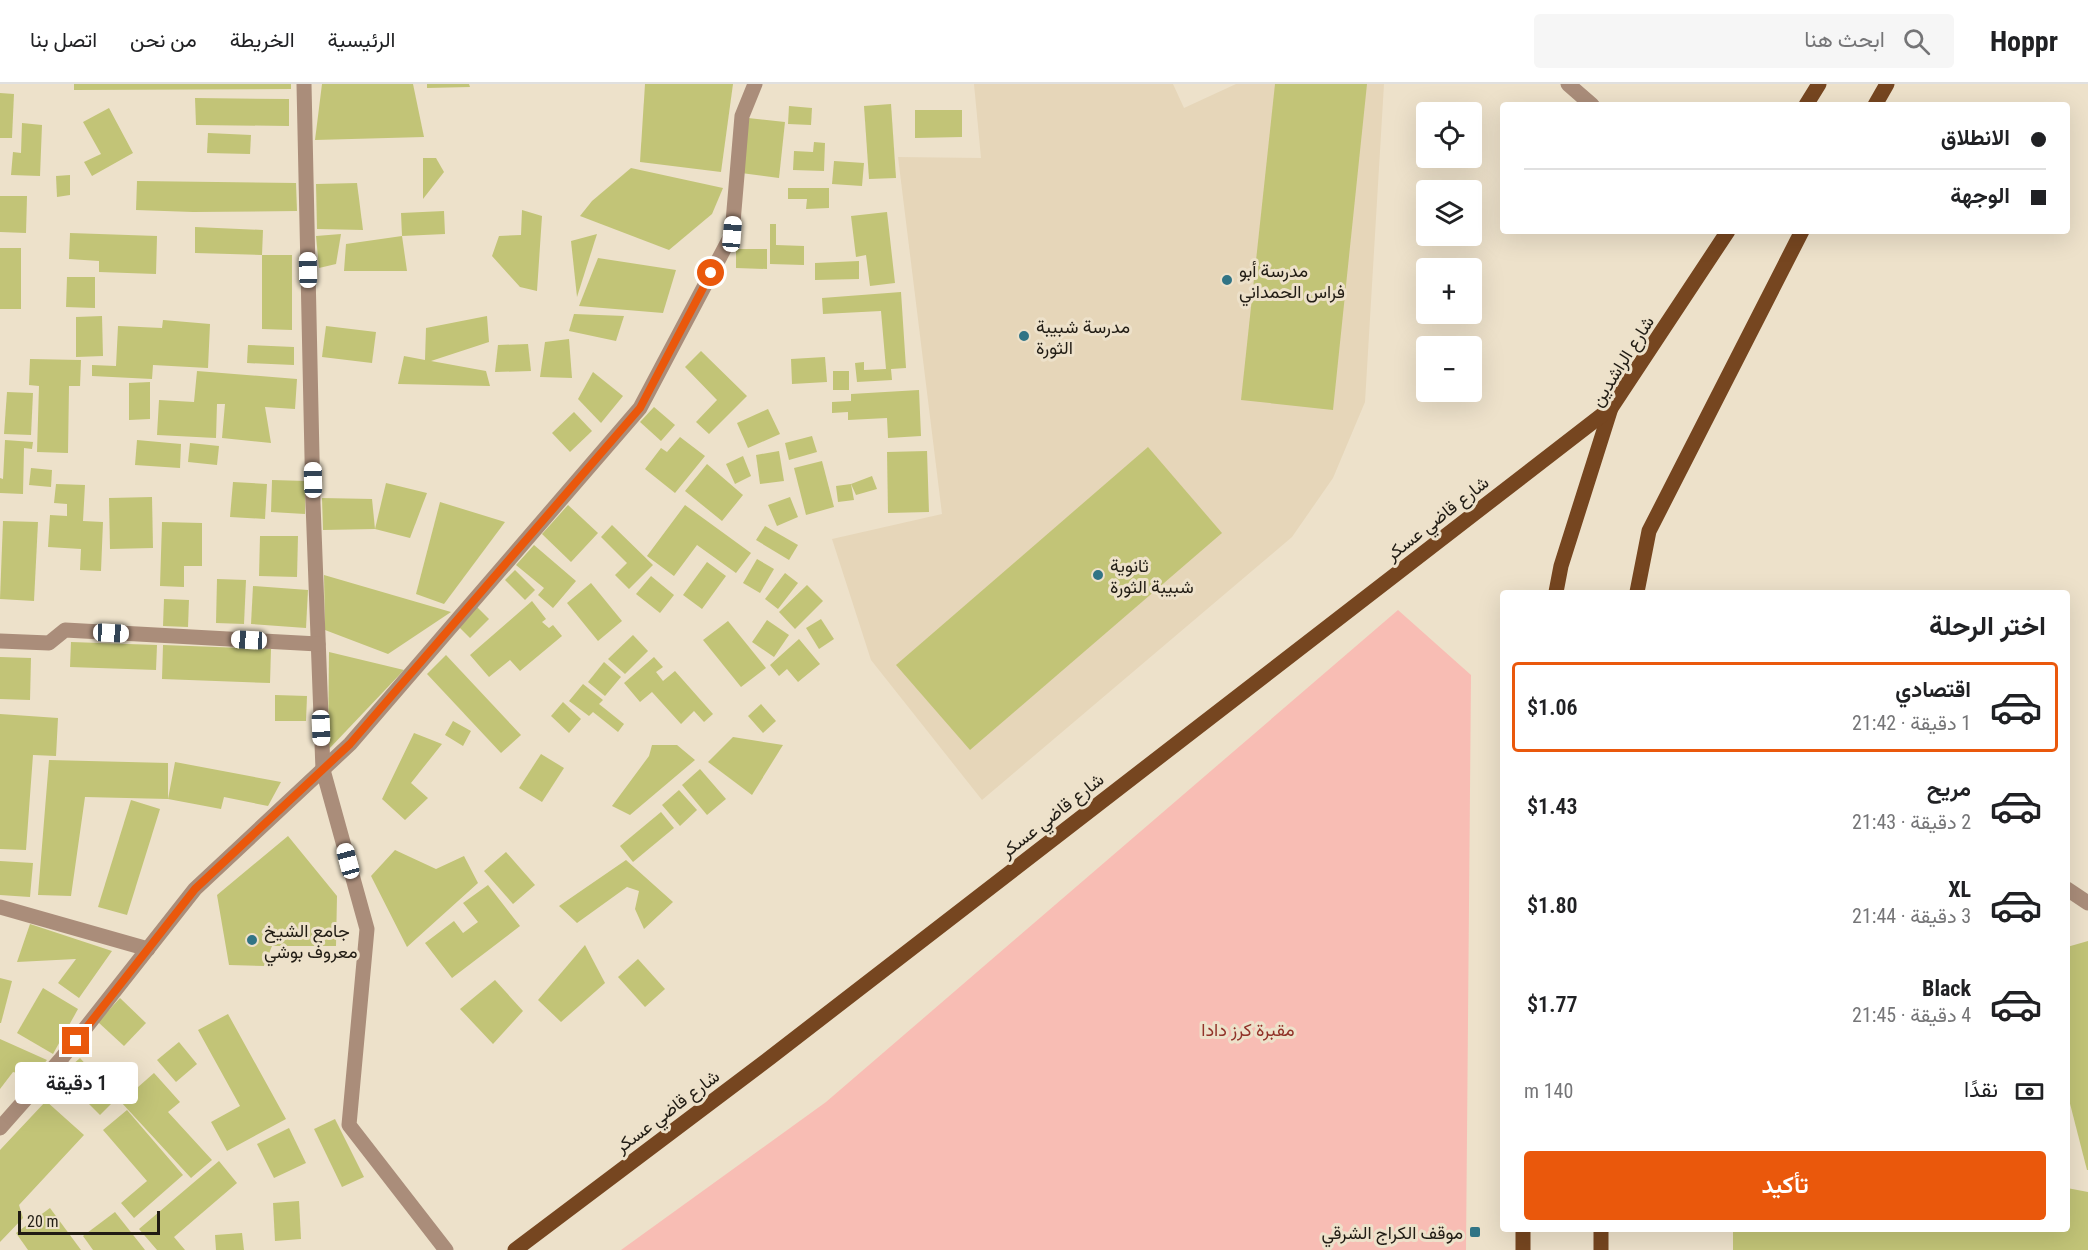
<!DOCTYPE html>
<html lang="ar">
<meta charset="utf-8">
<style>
:root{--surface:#fff;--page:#f6f6f6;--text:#202124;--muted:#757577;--line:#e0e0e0;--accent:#ea580c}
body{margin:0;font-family:"Roboto Condensed",Vazirmatn,sans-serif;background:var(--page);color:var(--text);direction:rtl;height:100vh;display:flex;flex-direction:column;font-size:22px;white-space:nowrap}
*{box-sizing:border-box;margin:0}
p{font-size:20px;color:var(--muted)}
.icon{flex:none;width:33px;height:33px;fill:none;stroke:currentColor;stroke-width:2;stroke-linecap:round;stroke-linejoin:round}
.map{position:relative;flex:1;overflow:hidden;direction:ltr}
.drawer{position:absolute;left:1500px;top:506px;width:570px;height:642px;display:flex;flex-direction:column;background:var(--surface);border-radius:6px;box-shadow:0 6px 24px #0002;direction:rtl}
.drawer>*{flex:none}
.hud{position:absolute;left:1500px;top:18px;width:570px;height:132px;border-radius:6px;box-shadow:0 6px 24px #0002;direction:rtl;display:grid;align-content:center;height:132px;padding:0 24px;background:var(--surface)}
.fabs{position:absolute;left:1416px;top:18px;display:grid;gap:12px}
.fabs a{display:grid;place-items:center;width:66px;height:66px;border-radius:6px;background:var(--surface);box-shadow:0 6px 24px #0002;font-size:30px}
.scale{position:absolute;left:18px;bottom:15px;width:142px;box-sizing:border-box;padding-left:6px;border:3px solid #211c14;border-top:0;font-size:16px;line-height:21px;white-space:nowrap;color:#211c14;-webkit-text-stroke:4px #ede1ca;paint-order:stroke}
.end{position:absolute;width:27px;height:27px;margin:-14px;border:8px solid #ea580c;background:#fff;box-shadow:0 0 0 3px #fff}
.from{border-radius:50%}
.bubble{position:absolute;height:42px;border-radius:6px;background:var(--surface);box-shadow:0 6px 24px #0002;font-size:20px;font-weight:600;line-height:42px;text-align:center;direction:rtl}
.car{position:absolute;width:18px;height:36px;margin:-18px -9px;border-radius:8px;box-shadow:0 0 4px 2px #0007;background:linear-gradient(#fff 24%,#345 0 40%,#fff 0 76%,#345 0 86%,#fff 0)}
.hud b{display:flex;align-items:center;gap:21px;height:57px;font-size:22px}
.hud b+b{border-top:2px solid var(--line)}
.hud i{width:15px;height:15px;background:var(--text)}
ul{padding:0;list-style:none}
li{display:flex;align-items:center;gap:18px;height:90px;margin:0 12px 9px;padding:0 12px;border:3px solid transparent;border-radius:6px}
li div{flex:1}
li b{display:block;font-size:22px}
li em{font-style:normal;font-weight:600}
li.on{border-color:var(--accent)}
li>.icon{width:54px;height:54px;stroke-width:1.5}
h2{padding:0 24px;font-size:27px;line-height:72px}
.pay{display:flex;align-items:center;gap:15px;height:66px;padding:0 24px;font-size:22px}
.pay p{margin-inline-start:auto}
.primary-button{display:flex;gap:12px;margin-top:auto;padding:12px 24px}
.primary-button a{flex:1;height:69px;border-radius:6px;background:var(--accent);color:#fff;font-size:24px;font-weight:600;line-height:69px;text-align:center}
header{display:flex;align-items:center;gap:36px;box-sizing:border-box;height:84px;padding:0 30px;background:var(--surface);border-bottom:2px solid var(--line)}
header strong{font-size:28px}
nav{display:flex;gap:33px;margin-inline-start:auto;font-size:21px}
.search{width:420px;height:54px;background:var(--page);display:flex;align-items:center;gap:15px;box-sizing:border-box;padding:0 21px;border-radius:6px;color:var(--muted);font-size:22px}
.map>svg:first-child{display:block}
.built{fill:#e6d6b9}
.green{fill:#f8bdb4}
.building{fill:#c2c477}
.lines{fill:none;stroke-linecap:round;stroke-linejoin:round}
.minor{stroke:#aa8d7a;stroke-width:15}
.major{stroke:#764620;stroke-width:15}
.route{stroke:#ea580c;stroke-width:8}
.poi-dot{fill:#317485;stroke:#ede1ca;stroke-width:2}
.labels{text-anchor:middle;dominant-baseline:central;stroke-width:6;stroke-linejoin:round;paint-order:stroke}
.poi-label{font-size:18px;fill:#211c14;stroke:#ede1ca;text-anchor:start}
.street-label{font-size:18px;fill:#211c14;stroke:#ede1ca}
.park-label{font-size:18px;fill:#913329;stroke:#ede1ca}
</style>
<header>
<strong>Hoppr</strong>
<div class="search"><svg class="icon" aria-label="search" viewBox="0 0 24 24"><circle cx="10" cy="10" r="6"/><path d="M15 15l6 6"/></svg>ابحث هنا</div>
<nav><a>الرئيسية</a><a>الخريطة</a><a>من نحن</a><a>اتصل بنا</a></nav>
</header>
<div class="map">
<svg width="2088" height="1166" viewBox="0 0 2088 1166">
<rect width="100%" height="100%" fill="#ede1ca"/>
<!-- built -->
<path class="built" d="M974,0H1173L1184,24L1236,0H1384L1365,318L1333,394L1292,453L982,716L871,576L832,455L942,430L898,73L981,74Z"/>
<!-- green -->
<path class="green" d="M1398,526L1471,591L1466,1166H621L826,1018Z"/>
<!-- building -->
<g class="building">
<path d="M74,0H291V5L74,6Z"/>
<path d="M322,0H413L424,53L315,56Z"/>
<path d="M427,0H469L470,3L427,4Z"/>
<path d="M645,0H733L721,88L640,78Z"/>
<path d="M1275,0H1367L1333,326L1241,316Z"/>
<path d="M0,9L14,10L12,54H0Z"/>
<path d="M195,14L289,15V42L196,41Z"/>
<path d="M891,20L896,94L869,95L864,22Z"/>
<path d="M789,22L812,24L811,41L788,40Z"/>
<path d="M109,24L133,69L92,92L84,78L101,70L83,38Z"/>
<path d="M915,26H962V53L915,54Z"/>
<path d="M748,34L785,38L779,94L741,89Z"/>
<path d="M22,39L42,41L40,92L11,91L13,68L21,69Z"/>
<path d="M208,49L251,51L250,70L207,69Z"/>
<path d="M814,58L825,59L824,87L793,86L794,67L813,68Z"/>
<path d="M423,74H436L444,88L423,115Z"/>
<path d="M834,77L864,79L862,102L832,100Z"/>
<path d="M631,84L723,104L712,130L669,166L580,132L592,117Z"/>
<path d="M70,91V111L57,113L56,92Z"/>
<path d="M137,97L296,99L297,127L193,128L136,126Z"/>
<path d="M357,99L363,146L317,145L316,100Z"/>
<path d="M788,104H829V124L806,125L807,115H788Z"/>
<path d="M0,112H27L26,149L0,148Z"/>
<path d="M522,126L542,132L537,207L520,203L492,172L499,152L521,151Z"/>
<path d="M444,127L445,150L402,152L407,187H344L346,160L402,152L401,129Z"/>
<path d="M887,128L895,199L870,202L866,171L856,173L851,132Z"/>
<path d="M770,140H776V161L804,162V181L770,180Z"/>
<path d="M195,143L263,146L262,171L195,169Z"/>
<path d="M70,149L157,152L156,190L99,188V177L69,175Z"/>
<path d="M341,150L336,180L319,184L316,152Z"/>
<path d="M597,150L577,213L571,157Z"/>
<rect x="0" y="164" width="21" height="61"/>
<path d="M736,165H767V185L736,184Z"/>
<path d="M262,171H292V246L262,245Z"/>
<path d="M598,174L676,186L663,229L579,222Z"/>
<path d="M859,177V195L815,196V179Z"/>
<path d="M67,193H95V224L66,223Z"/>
<path d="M901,208L906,284L891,285L892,296L857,298L855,279L864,278V286L886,285L881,227L823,230L822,214Z"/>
<path d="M574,230L624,232L616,257L569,247Z"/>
<path d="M102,232L103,272L76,273V233Z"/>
<path d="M487,232L489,258L431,277L486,287L490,302L398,300L404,272L425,276L426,244Z"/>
<path d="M163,236L210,240L208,284L153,281L152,295L92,292V281L116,282L118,242L162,244Z"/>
<path d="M326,242L376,248L372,279L322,273Z"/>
<path d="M569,255L572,294L540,293L545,258Z"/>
<path d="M528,260L531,287L495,288L498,261Z"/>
<path d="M248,261L294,263V281L247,279Z"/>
<path d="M701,267L747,312L709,350L696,338L717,316L685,283Z"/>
<path d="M825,273L827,298L792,300L791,275Z"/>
<path d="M30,275L81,276L80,302H69L68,369L37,368L39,302L29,301Z"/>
<path d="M197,287L297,295L295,325L265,323L271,359L222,354L225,320H217L216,354L157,351L159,316L194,318Z"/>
<rect x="833" y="287" width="16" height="19"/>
<path d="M593,288L623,312L601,339L578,315Z"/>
<path d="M150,298V335L129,336V299Z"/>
<path d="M919,306L921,352L888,354L887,334L848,336V328L832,329V318L851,317V310Z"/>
<path d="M7,308L33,309L31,351L4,350Z"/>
<path d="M654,323L675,341L661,357L640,338Z"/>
<path d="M768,325L780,350L748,364L737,339Z"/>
<path d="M574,328L592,347L570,368L552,349Z"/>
<path d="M812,352L817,368L789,376L785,359Z"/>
<path d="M680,353L705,372L675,409L645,385L661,364L667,368Z"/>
<path d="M5,356L33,358L32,365L24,364L23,410L0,409V394L3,395Z"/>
<path d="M137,356L181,360L180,384L135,381Z"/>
<path d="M190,359L219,362L217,381L188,378Z"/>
<path d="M1148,363L1222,449L970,666L896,581Z"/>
<path d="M779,367L784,397L760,400L756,371Z"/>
<path d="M927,367L929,428L888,429L887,368Z"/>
<path d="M743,372L751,392L735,400L726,380Z"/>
<path d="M822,377L834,423L806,431L794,384Z"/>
<path d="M707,380L743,411L722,437L685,407Z"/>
<path d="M31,384L52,386L51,403L29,401Z"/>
<path d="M872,392L877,405L856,411L851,400Z"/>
<path d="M272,396L306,397L305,430L271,428Z"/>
<path d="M233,398L267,400L265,435L230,433Z"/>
<path d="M386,399L427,409L410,454L375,445Z"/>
<path d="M56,400L85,401L83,437L103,438L101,487L80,486L81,465L48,463L50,431L67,432V420L54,419Z"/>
<path d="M851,400L854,416L838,418L836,402Z"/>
<path d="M152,413L153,464L110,465L109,414Z"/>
<path d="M790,413L798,433L777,442L768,421Z"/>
<path d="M322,414L372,415L375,445L323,446Z"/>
<path d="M440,418L505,438L444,520L416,510Z"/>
<path d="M568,421L598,449L571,478L542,450Z"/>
<path d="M685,421L751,469L736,489L697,461L674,492L647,472Z"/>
<path d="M3,437L38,438L34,517L0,515Z"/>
<path d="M162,438L202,439V482H184V503L160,502Z"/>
<path d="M612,441L653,481L629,505L615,491L627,479L601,453Z"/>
<path d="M765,442L798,461L789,476L756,456Z"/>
<path d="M260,452H298L297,493L259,492Z"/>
<path d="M534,461L576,497L553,524L538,511L544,504L516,481Z"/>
<path d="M757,475L774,485L760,509L743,499Z"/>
<path d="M707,478L726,492L702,525L683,511Z"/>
<path d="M515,486L535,506L525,516L505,496Z"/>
<path d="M785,489L798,499L778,525L765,515Z"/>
<path d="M324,491L451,528L388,570L325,546Z"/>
<path d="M651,492L674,511L660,529L636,510Z"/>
<path d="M217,495L246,496L244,540L216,539Z"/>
<path d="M591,499L622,537L598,557L567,519Z"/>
<path d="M807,501L823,517L795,545L779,528Z"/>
<path d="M253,502L308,506L306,544L251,540Z"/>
<path d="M164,515L189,516L188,543L163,542Z"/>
<path d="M532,517L546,535L542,538L549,544L553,541L562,552L520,587L510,576L489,593L470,571Z"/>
<path d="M477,523L489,535L470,554L458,542Z"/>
<path d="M821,535L834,555L819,565L806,544Z"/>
<path d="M767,536L789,551L774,573L752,558Z"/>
<path d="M728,537L766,584L741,603L703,556Z"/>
<path d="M633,551L648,567L625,590L608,575Z"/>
<path d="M799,555L820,580L798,598L787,585L779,592L770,581Z"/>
<path d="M71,558L157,561L156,586L70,583Z"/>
<path d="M163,561L271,565L270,599L162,595Z"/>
<path d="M329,568L404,586L328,666Z"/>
<path d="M446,571L521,651L501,669L427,590Z"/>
<path d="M0,573L31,574L30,616L0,615Z"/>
<path d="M654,573L663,583L656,588L663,597L675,587L713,630L704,638L694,627L681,640L652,608L640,618L624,599Z"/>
<path d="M604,578L621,593L605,612L588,598Z"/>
<path d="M583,600L603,616L599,620L624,640L618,648L593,628L589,632L569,617Z"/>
<path d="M275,611L307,612L306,637H275Z"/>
<path d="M563,618L581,635L569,649L551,632Z"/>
<path d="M761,620L776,637L763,649L748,632Z"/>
<path d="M0,630L58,634L56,672L33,671L26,766L0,765Z"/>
<path d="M453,637L471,647L463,662L445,651Z"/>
<path d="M414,649L442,660L411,699L428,714L405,736L382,715Z"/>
<path d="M733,653L783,661L752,711L708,678Z"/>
<path d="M652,661H677L695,676L630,731L612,722L649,672Z"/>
<path d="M541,670L564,684L542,718L519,704Z"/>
<path d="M49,676L168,679V715L85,713L71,812L38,811Z"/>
<path d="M175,678L281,698L268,722L224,713L221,725L168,715Z"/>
<path d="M700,685L726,715L707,731L682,701Z"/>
<path d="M679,706L697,726L680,742L662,721Z"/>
<path d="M131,716L160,725L127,831L98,823Z"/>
<path d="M661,728L674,744L633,778L620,762Z"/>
<path d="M288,752L337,812L336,862H272L264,882L229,881L217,811Z"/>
<path d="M395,766L436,785L464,772L478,799L407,863L371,792Z"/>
<path d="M506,768L535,801L513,820L484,787Z"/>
<path d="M626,776L673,818L644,845L635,825L639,807L627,803L577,839L559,822Z"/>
<path d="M0,777L33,779L30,813L0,811Z"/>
<path d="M488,801L520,842L452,894L425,859L454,837L463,849L478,838L463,819Z"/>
<path d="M30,840L112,867L79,914L58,899L76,875L17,878Z"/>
<path d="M2088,857V1086H2087L2067,1008V863Z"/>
<path d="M585,861L605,899L561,938L538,916Z"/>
<path d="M638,875L665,905L645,923L618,893Z"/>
<path d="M0,894L12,897L1,939H0Z"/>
<path d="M495,896L523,927L493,960L460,925Z"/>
<path d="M43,904L78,925L53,970L17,949Z"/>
<path d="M120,914L146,939L124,962L98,938Z"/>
<path d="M228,930L286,1035L227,1067L211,1038L240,1022L198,946Z"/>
<path d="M0,955L47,976L33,993L13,988L0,1005Z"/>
<path d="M179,958L197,980L176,998L157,976Z"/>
<path d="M80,974L100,996L73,1019L53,998Z"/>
<path d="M154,989L180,1018L168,1028L212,1076L191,1094L121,1018Z"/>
<path d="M103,1000L117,1014L100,1031L86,1017Z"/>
<path d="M46,1017L84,1051L19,1121L23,1134L0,1158V1066Z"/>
<path d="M127,1026L183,1091L134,1134L121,1119L147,1097L103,1046Z"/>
<path d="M335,1035L364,1093L342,1103L314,1045Z"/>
<path d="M289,1044L306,1079L274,1094L257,1060Z"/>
<path d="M219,1077L237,1099L174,1153L185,1166H157L139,1145Z"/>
<path d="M2067,1104L2088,1108V1166H1733V1144H2067Z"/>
<path d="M299,1117L301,1155L275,1157L273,1119Z"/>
<path d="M50,1124L81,1166H28L16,1149Z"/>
<path d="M115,1128L145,1166H93L83,1152Z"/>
<path d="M242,1149L244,1166H216L215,1151Z"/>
</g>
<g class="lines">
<!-- minor -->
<g class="minor">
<path d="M304,0L313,419L323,686L367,845L349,1041L446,1166"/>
<path d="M1568,0L1592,21"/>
<path d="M0,557L49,559L65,546L318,560"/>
<path d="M2067,805L2088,819"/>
<path d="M0,823L148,865"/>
<path d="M0,1044L61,975L195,805L350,660L640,324L732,150L742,32L755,0"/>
</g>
<!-- major -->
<g class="major">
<path d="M1806,21L1819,0"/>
<path d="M1875,21L1887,0"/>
<path d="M1556,508L1561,482L1611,324L1728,147"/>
<path d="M1637,508L1649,447L1802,147"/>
<path d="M1523,1144V1166"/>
<path d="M515,1166L771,973L1611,324"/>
<path d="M1601,1166V1144"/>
</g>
</g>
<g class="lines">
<!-- route -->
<path class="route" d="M76,957L195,805L350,660L640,324L711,189"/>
</g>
<!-- markers -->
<g class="poi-dot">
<circle cx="1227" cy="196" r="6"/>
<circle cx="1024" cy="252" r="6"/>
<circle cx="1098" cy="491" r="6"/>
<circle cx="252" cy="856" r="6"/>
<rect x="1469" y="1142" width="12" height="12" rx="3"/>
</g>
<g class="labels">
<!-- poi labels -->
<g class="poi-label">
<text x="1239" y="186">مدرسة أبو<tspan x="1239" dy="21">فراس الحمداني</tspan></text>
<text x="1036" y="242">مدرسة شبيبة<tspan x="1036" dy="21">الثورة</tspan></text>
<text x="1110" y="481">ثانوية<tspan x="1110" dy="21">شبيبة الثورة</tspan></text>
<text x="264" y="846">جامع الشيخ<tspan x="264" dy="21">معروف بوشي</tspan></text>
<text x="1463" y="1148" text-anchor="end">موقف الكراج الشرقي</text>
</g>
<!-- street labels -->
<g class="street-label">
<text transform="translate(1622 277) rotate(-58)">شارع الراشدين</text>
<text transform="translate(1437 434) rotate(-38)">شارع قاضي عسكر</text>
<text transform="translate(1052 731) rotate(-38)">شارع قاضي عسكر</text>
<text transform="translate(667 1027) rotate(-37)">شارع قاضي عسكر</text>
</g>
<!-- park labels -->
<g class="park-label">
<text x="1248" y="945">مقبرة كرز دادا</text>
</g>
</g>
</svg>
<div class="fabs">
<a><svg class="icon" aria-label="locate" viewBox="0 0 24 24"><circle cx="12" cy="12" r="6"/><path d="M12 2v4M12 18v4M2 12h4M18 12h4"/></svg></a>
<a><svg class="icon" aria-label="layers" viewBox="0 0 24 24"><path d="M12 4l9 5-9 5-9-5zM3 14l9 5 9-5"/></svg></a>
<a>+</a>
<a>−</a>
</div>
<div class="scale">20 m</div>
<i class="end from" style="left:711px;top:189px"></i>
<i class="end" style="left:76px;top:957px"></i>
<div class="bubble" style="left:15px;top:978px;width:123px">1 دقيقة</div>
<i class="car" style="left:732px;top:150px;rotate:5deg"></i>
<i class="car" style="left:308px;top:186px;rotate:359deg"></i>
<i class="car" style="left:313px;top:396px;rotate:359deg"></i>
<i class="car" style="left:111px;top:549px;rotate:93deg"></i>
<i class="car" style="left:249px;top:556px;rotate:273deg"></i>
<i class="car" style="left:321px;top:644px;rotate:178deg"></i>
<i class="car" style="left:348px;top:777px;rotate:345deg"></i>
<div class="hud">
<b><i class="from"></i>الانطلاق</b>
<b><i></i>الوجهة</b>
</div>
<section class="drawer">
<h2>اختر الرحلة</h2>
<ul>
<li class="on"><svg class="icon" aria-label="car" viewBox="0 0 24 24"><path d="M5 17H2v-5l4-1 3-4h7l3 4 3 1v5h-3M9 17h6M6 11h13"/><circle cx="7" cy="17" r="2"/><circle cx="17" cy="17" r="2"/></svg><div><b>اقتصادي</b><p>1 دقيقة · 21:42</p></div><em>$1.06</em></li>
<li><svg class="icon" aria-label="car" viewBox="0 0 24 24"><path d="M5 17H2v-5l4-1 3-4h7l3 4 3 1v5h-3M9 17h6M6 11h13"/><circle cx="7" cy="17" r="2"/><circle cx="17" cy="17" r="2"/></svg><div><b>مريح</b><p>2 دقيقة · 21:43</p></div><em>$1.43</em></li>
<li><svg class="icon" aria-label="car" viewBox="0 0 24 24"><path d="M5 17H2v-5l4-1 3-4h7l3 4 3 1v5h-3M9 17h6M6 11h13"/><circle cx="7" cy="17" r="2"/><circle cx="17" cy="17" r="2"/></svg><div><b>XL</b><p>3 دقيقة · 21:44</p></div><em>$1.80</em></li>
<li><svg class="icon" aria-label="car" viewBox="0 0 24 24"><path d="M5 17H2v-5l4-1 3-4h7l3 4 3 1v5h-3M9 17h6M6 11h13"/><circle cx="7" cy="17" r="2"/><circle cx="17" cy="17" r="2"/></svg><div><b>Black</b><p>4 دقيقة · 21:45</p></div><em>$1.77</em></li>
</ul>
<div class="pay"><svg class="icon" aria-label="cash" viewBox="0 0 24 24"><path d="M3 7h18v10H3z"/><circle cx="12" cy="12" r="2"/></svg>نقدًا<p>140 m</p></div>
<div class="primary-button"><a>تأكيد</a></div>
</section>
</div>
